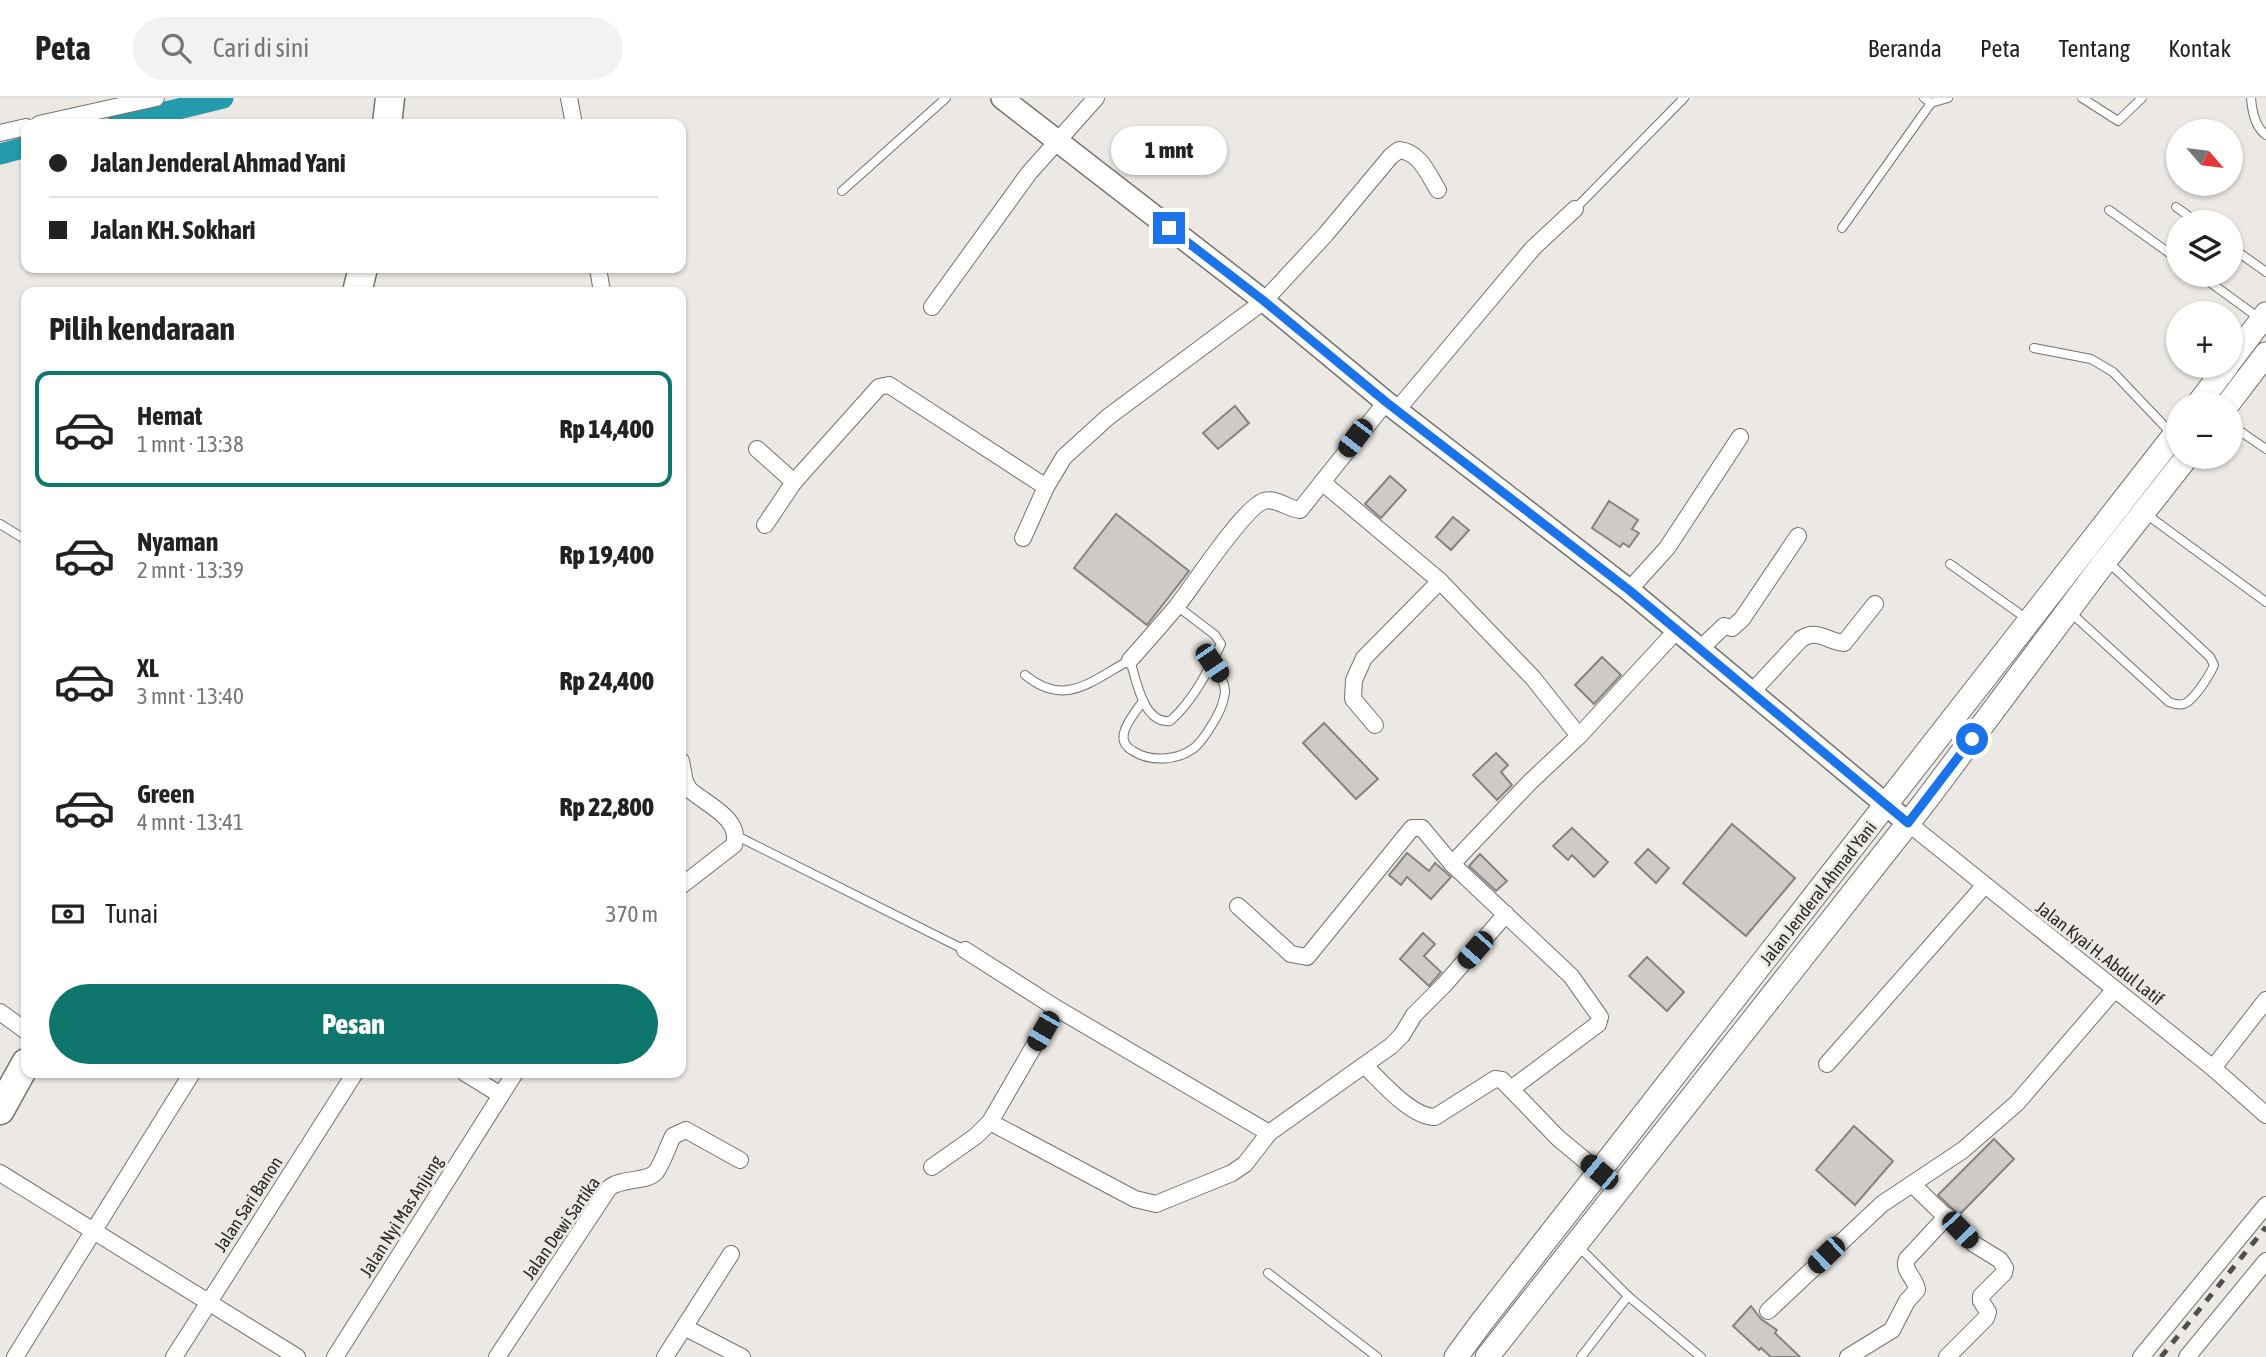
<!DOCTYPE html>
<html lang="id">
<meta charset="utf-8">
<style>
:root{--surface:#fff;--page:#f2f2f2;--text:#222;--muted:#767676;--line:#e0e0e0;--accent:#0f766e}
body{margin:0;font-family:"Asap Condensed",sans-serif;background:var(--page);color:var(--text);height:100vh;display:flex;flex-direction:column;font-size:26px;white-space:nowrap}
*{box-sizing:border-box;margin:0}
p{font-size:23px;color:var(--muted)}
.icon{flex:none;width:38px;height:38px;fill:none;stroke:currentColor;stroke-width:2;stroke-linecap:round;stroke-linejoin:round}
.map{position:relative;flex:1;overflow:hidden}
.details{position:absolute;left:21px;top:189px;width:665px;height:791px;display:flex;flex-direction:column;background:var(--surface);border-radius:14px;box-shadow:0 2px 5px #0004}
.details>*{flex:none}
.guide{position:absolute;left:21px;top:21px;width:665px;height:154px;border-radius:14px;box-shadow:0 2px 5px #0004;display:grid;align-content:center;height:154px;padding:0 28px;background:var(--surface)}
.needle{width:46px;rotate:118deg}
.tools{position:absolute;left:2166px;top:21px;display:grid;gap:14px}
.tools a{display:grid;place-items:center;width:77px;height:77px;border-radius:50%;background:var(--surface);box-shadow:0 2px 5px #0004;font-size:35px}
.end{position:absolute;width:32px;height:32px;margin:-16px;border:9px solid #1a73e8;background:#fff;box-shadow:0 0 0 4px #fff}
.from{border-radius:50%}
.bubble{position:absolute;height:49px;border-radius:24px;background:var(--surface);box-shadow:0 2px 5px #0004;font-size:23px;font-weight:800;line-height:49px;text-align:center}
.car{position:absolute;width:21px;height:42px;margin:-21px -10px;border-radius:9px;box-shadow:0 0 5px 2px #0007;background:linear-gradient(#222 24%,#8ab4d8 0 40%,#222 0 76%,#8ab4d8 0 86%,#222 0)}
.guide b{display:flex;align-items:center;gap:24px;height:66px;font-size:26px}
.guide b+b{border-top:2px solid var(--line)}
.guide i{width:18px;height:18px;background:var(--text)}
ul{padding:0;list-style:none}
li{display:flex;align-items:center;gap:21px;height:116px;margin:0 14px 10px;padding:0 14px;border:4px solid transparent;border-radius:14px}
li div{flex:1}
li b{display:block;font-size:26px}
li em{font-style:normal;font-weight:800}
li.active{border-color:var(--accent)}
li>.icon{width:63px;height:63px;stroke-width:1.5}
h2{padding:0 28px;font-size:32px;line-height:84px}
.pay{display:flex;align-items:center;gap:18px;height:77px;padding:0 28px;font-size:26px}
.pay p{margin-inline-start:auto}
.action{display:flex;gap:14px;margin-top:auto;padding:14px 28px}
.action a{flex:1;height:80px;border-radius:42px;background:var(--accent);color:#fff;font-size:28px;font-weight:800;line-height:80px;text-align:center}
header{display:flex;align-items:center;gap:42px;box-sizing:border-box;height:98px;padding:0 35px;background:var(--surface);border-bottom:2px solid var(--line)}
header strong{font-size:33px}
nav{display:flex;gap:38px;margin-inline-start:auto;font-size:24px}
.search{width:490px;height:63px;background:var(--page);display:flex;align-items:center;gap:18px;box-sizing:border-box;padding:0 24px;border-radius:38px;color:var(--muted);font-size:26px}
.map>svg:first-child{display:block}
.lines{fill:none;stroke-linecap:round;stroke-linejoin:round}
.canal{stroke:#239baa;stroke-width:21}
.building{fill:#cecac6;stroke:#878380;stroke-width:2}
.service-casing{stroke:#75726e;stroke-width:10}
.minor-casing{stroke:#75726e;stroke-width:18}
.tertiary-casing{stroke:#75726e;stroke-width:24}
.secondary-casing{stroke:#75726e;stroke-width:25}
.trunk-casing{stroke:#75726e;stroke-width:31}
.service{stroke:#fff;stroke-width:8}
.minor{stroke:#fff;stroke-width:16}
.tertiary{stroke:#fff;stroke-width:21}
.secondary{stroke:#fff;stroke-width:23}
.trunk{stroke:#fff;stroke-width:28}
.rail{stroke:#514f4d;stroke-width:5;stroke-dasharray:9 9;stroke-linecap:butt}
.route{stroke:#1a73e8;stroke-width:9}
.labels{text-anchor:middle;dominant-baseline:central;stroke-width:6;stroke-linejoin:round;paint-order:stroke}
.street-label{font-size:18px;fill:#292826;stroke:#ece9e4}
</style>
<header>
<strong>Peta</strong>
<div class="search"><svg class="icon" aria-label="search" viewBox="0 0 24 24"><circle cx="10" cy="10" r="6"/><path d="M15 15l6 6"/></svg>Cari di sini</div>
<nav><a>Beranda</a><a>Peta</a><a>Tentang</a><a>Kontak</a></nav>
</header>
<div class="map">
<svg width="2266" height="1259" viewBox="0 0 2266 1259">
<rect width="100%" height="100%" fill="#ece9e4"/>
<g class="lines">
<!-- canal -->
<g class="canal">
<path d="M117,26L223,0"/>
<path d="M0,56L26,49"/>
</g>
</g>
<!-- building -->
<g class="building">
<path d="M1235,308L1249,325L1218,351L1203,335Z"/>
<path d="M1390,378L1406,392L1381,420L1365,406Z"/>
<path d="M1609,403L1638,422L1632,431L1639,435L1629,449L1623,445L1620,449L1592,430Z"/>
<path d="M1116,416L1189,473L1147,527L1074,470Z"/>
<path d="M1453,419L1469,432L1451,452L1436,439Z"/>
<path d="M1602,559L1621,577L1594,606L1575,587Z"/>
<path d="M1324,625L1378,681L1356,701L1303,645Z"/>
<path d="M1496,655L1508,667L1501,674L1512,687L1497,702L1473,677Z"/>
<path d="M1732,726L1795,780L1746,838L1683,785Z"/>
<path d="M1572,730L1608,764L1594,779L1572,757L1568,762L1553,748Z"/>
<path d="M1648,751L1669,770L1656,785L1635,765Z"/>
<path d="M1407,755L1429,773L1435,765L1451,779L1431,801L1407,779L1401,787L1389,777Z"/>
<path d="M1480,756L1507,783L1496,793L1469,768Z"/>
<path d="M1423,835L1435,846L1424,858L1441,874L1429,888L1400,861Z"/>
<path d="M1647,859L1684,894L1667,913L1629,878Z"/>
<path d="M1854,1028L1893,1063L1855,1107L1816,1072Z"/>
<path d="M1994,1041L2014,1061L1959,1117L1938,1097Z"/>
<path d="M1751,1208L1761,1221L1777,1232L1775,1235L1800,1259H1771L1761,1250L1759,1252L1733,1228Z"/>
</g>
<g class="lines">
<!-- service casing -->
<g class="service-casing">
<g id="service">
<path d="M1924,0L1931,5L1948,0"/>
<path d="M2082,0L2118,23L2142,0"/>
<path d="M2251,0C2252,13 2255,29 2266,37"/>
<path d="M842,93L946,0"/>
<path d="M2176,109L2197,124"/>
<path d="M1575,111L1684,0"/>
<path d="M2109,112L2179,162"/>
<path d="M1842,130L1931,5"/>
<path d="M2231,149L2266,174"/>
<path d="M2200,177L2259,220"/>
<path d="M2034,250L2091,261L2113,274L2172,336"/>
<path d="M2231,327L2266,351"/>
<path d="M2146,416L2266,504"/>
<path d="M0,426L26,442"/>
<path d="M1950,466L2027,521"/>
<path d="M2070,514L2169,604C2174,606 2181,608 2186,605C2195,600 2210,577 2214,567L2210,559L2108,464"/>
<path d="M1025,577C1065,610 1091,583 1130,562C1136,581 1143,626 1170,623C1193,603 1208,573 1221,546L1215,537L1177,508"/>
<path d="M1143,603C1137,612 1126,624 1124,635C1122,643 1126,649 1133,653C1150,664 1177,663 1194,650C1203,643 1210,630 1216,620C1220,613 1224,603 1225,594C1225,584 1218,574 1212,565"/>
<path d="M737,738L965,852"/>
<path d="M1578,1148L1628,1198L1701,1259"/>
<path d="M1268,1175L1377,1259"/>
<path d="M1581,1259L1628,1198"/>
</g>
</g>
<!-- minor casing -->
<g class="minor-casing">
<g id="minor">
<path d="M569,0L574,26"/>
<path d="M39,26L156,0"/>
<path d="M0,35L26,29"/>
<path d="M598,170L602,194"/>
<path d="M932,209L1029,75L1096,0"/>
<path d="M1397,312L1533,150L1575,111"/>
<path d="M757,351L794,384"/>
<path d="M1322,384L1440,483L1533,580L1579,638"/>
<path d="M765,427L794,384L879,289L889,287L1046,389"/>
<path d="M1023,440L1046,389L1064,359L1108,319L1264,203L1326,136L1391,58L1399,52C1420,54 1428,76 1438,92"/>
<path d="M1629,492L1667,450L1740,339"/>
<path d="M1699,552L1724,528L1732,530L1742,521L1798,438"/>
<path d="M1130,562C1146,544 1162,526 1177,508C1193,488 1244,409 1264,403C1276,399 1288,411 1300,412L1386,304"/>
<path d="M1751,595L1801,541C1817,530 1829,544 1844,545L1875,506"/>
<path d="M1375,627L1353,601L1354,582L1364,560L1440,483"/>
<path d="M681,663L685,684L689,691C705,706 742,720 734,747L681,788"/>
<path d="M1908,725L2213,970L2266,1017"/>
<path d="M1452,766L1530,684L1579,638L1676,533"/>
<path d="M1238,808L1291,856L1307,859L1412,730H1422L1452,766L1571,878L1600,919L1598,926L1511,991"/>
<path d="M965,852L1056,910L1269,1035"/>
<path d="M0,914L26,933"/>
<path d="M1827,966L1984,788"/>
<path d="M1365,968C1382,984 1411,1019 1435,1019L1495,981L1502,982L1558,1040L1599,1074"/>
<path d="M2213,970L2266,902"/>
<path d="M465,975L499,996"/>
<path d="M990,1024L1135,1101L1156,1106L1232,1075L1245,1066L1269,1035L1391,948L1402,937L1414,917L1444,887L1506,816"/>
<path d="M932,1069L976,1038L990,1024L1056,910"/>
<path d="M0,1075L297,1259"/>
<path d="M1913,1087L1974,1146L2000,1162L2005,1170L2004,1175L1981,1198V1203L1988,1214L1986,1220L1947,1259"/>
<path d="M1768,1213L1882,1106L1963,1052L2017,1005L2115,891"/>
<path d="M684,1229L742,1259"/>
<path d="M15,1259L192,975"/>
<path d="M174,1259L355,975"/>
<path d="M335,1259L515,975"/>
<path d="M497,1259L609,1090C622,1079 646,1085 656,1074C663,1064 668,1048 673,1038L686,1032L740,1062"/>
<path d="M665,1259L731,1156"/>
<path d="M1848,1259L1892,1232L1907,1203L1917,1192C1916,1180 1902,1173 1907,1161L1947,1118"/>
<path d="M2141,1259L2266,1107"/>
<path d="M2187,1259L2266,1163"/>
</g>
</g>
<!-- tertiary casing -->
<g class="tertiary-casing">
<path id="tertiary" d="M1002,0L1264,203L1386,304L1629,492L1908,725"/>
</g>
<!-- secondary casing -->
<g class="secondary-casing">
<g id="secondary">
<path d="M2231,262L2266,216"/>
<path d="M2198,306L2227,268"/>
<path d="M2228,306L2266,256"/>
<path d="M1456,1259L1481,1225L2179,331"/>
<path d="M1487,1259L1924,705L2106,462L2187,359"/>
</g>
</g>
<!-- trunk casing -->
<g class="trunk-casing">
<g id="trunk">
<path d="M387,26L390,0"/>
<path d="M357,194L363,170"/>
<path d="M0,1012L26,965"/>
</g>
</g>
<!-- service -->
<use href="#service" class="service"/>
<!-- minor -->
<use href="#minor" class="minor"/>
<!-- tertiary -->
<use href="#tertiary" class="tertiary"/>
<!-- secondary -->
<use href="#secondary" class="secondary"/>
<!-- trunk -->
<use href="#trunk" class="trunk"/>
<!-- rail -->
<path class="rail" d="M2161,1259L2266,1129"/>
</g>
<g class="lines">
<!-- route -->
<path class="route" d="M1169,130L1264,203L1386,304L1629,492L1908,725L1972,641"/>
</g>
<g class="labels">
<!-- street labels -->
<g class="street-label">
<text transform="translate(1818 795) rotate(-52)">Jalan Jenderal Ahmad Yani</text>
<text transform="translate(2100 855) rotate(38)">Jalan Kyai H. Abdul Latif</text>
<text transform="translate(248 1106) rotate(-57)">Jalan Sari Banon</text>
<text transform="translate(401 1118) rotate(-58)">Jalan Nyi Mas Anjung</text>
<text transform="translate(561 1130) rotate(-55)">Jalan Dewi Sartika</text>
</g>
</g>
</svg>
<div class="tools">
<a><svg class="needle" viewBox="-14 -14 28 28"><path d="M0-13l5 13h-10z" fill="#e53935"/><path d="M0 13l5-13h-10z" fill="#767676"/></svg></a>
<a><svg class="icon" aria-label="layers" viewBox="0 0 24 24"><path d="M12 4l9 5-9 5-9-5zM3 14l9 5 9-5"/></svg></a>
<a>+</a>
<a>−</a>
</div>
<i class="end from" style="left:1972px;top:641px"></i>
<i class="end" style="left:1169px;top:130px"></i>
<div class="bubble" style="left:1111px;top:28px;width:116px">1 mnt</div>
<i class="car" style="left:1355px;top:340px;rotate:217deg"></i>
<i class="car" style="left:1212px;top:565px;rotate:146deg"></i>
<i class="car" style="left:1475px;top:852px;rotate:221deg"></i>
<i class="car" style="left:1043px;top:933px;rotate:210deg"></i>
<i class="car" style="left:1599px;top:1074px;rotate:310deg"></i>
<i class="car" style="left:1960px;top:1132px;rotate:136deg"></i>
<i class="car" style="left:1826px;top:1157px;rotate:226deg"></i>
<div class="guide">
<b><i class="from"></i>Jalan Jenderal Ahmad Yani</b>
<b><i></i>Jalan KH. Sokhari</b>
</div>
<section class="details">
<h2>Pilih kendaraan</h2>
<ul>
<li class="active"><svg class="icon" aria-label="car" viewBox="0 0 24 24"><path d="M5 17H2v-5l4-1 3-4h7l3 4 3 1v5h-3M9 17h6M6 11h13"/><circle cx="7" cy="17" r="2"/><circle cx="17" cy="17" r="2"/></svg><div><b>Hemat</b><p>1 mnt · 13:38</p></div><em>Rp 14,400</em></li>
<li><svg class="icon" aria-label="car" viewBox="0 0 24 24"><path d="M5 17H2v-5l4-1 3-4h7l3 4 3 1v5h-3M9 17h6M6 11h13"/><circle cx="7" cy="17" r="2"/><circle cx="17" cy="17" r="2"/></svg><div><b>Nyaman</b><p>2 mnt · 13:39</p></div><em>Rp 19,400</em></li>
<li><svg class="icon" aria-label="car" viewBox="0 0 24 24"><path d="M5 17H2v-5l4-1 3-4h7l3 4 3 1v5h-3M9 17h6M6 11h13"/><circle cx="7" cy="17" r="2"/><circle cx="17" cy="17" r="2"/></svg><div><b>XL</b><p>3 mnt · 13:40</p></div><em>Rp 24,400</em></li>
<li><svg class="icon" aria-label="car" viewBox="0 0 24 24"><path d="M5 17H2v-5l4-1 3-4h7l3 4 3 1v5h-3M9 17h6M6 11h13"/><circle cx="7" cy="17" r="2"/><circle cx="17" cy="17" r="2"/></svg><div><b>Green</b><p>4 mnt · 13:41</p></div><em>Rp 22,800</em></li>
</ul>
<div class="pay"><svg class="icon" aria-label="cash" viewBox="0 0 24 24"><path d="M3 7h18v10H3z"/><circle cx="12" cy="12" r="2"/></svg>Tunai<p>370 m</p></div>
<div class="action"><a>Pesan</a></div>
</section>
</div>
